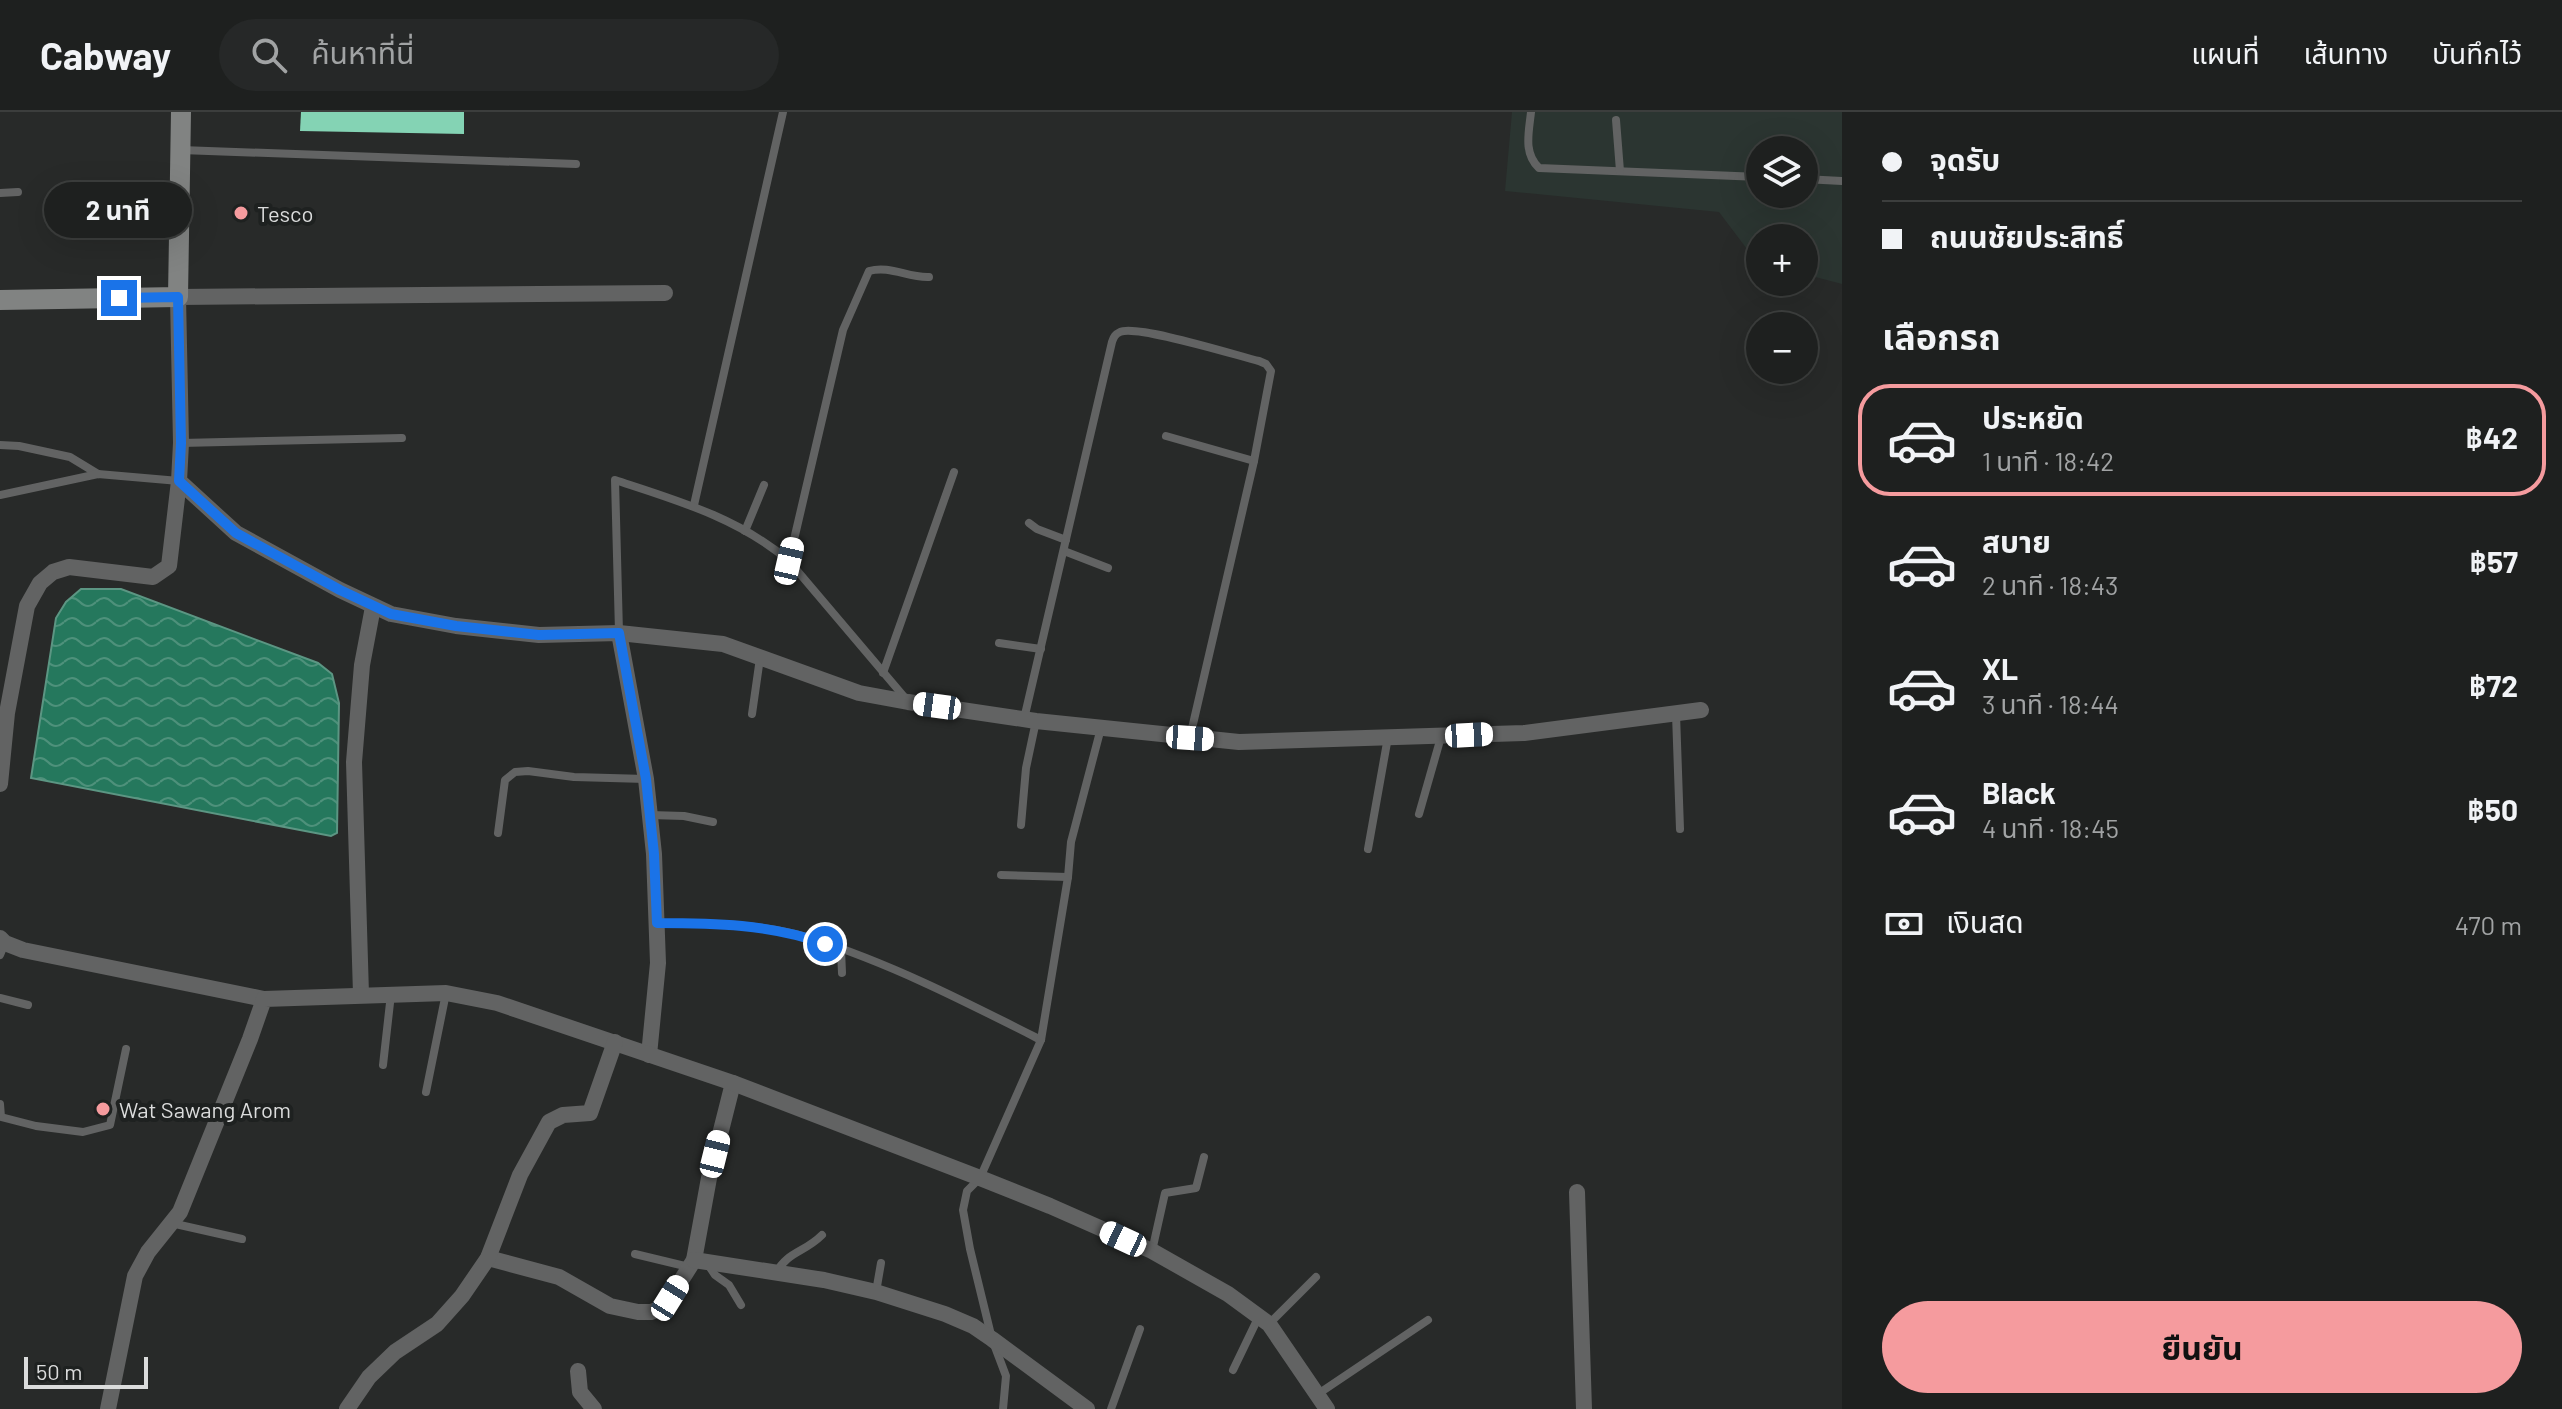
<!DOCTYPE html>
<html lang="th">
<meta charset="utf-8">
<style>
:root{--surface:#1e201f;--page:#262828;--text:#f1f3f6;--muted:#a1a3a4;--line:#3c3e3d;--accent:#f59b9e}
body{margin:0;font-family:Barlow,"Noto Sans Thai",sans-serif;background:var(--page);color:var(--text);height:100vh;display:flex;flex-direction:column;font-size:30px;white-space:nowrap}
*{box-sizing:border-box;margin:0}
p{font-size:26px;color:var(--muted)}
.icon{flex:none;width:44px;height:44px;fill:none;stroke:currentColor;stroke-width:2;stroke-linecap:round;stroke-linejoin:round}
.map{position:relative;flex:1;overflow:hidden}
.panel{display:flex;flex-direction:column;background:var(--surface);width:720px}
.panel>*{flex:none}
.guide{display:grid;align-content:center;height:176px;padding:0 40px;background:var(--surface)}
.fabs{position:absolute;left:1746px;top:24px;display:grid;gap:16px}
.fabs a{display:grid;place-items:center;width:72px;height:72px;border-radius:50%;background:var(--surface);box-shadow:0 8px 32px #0002,0 0 0 2px var(--line);font-size:40px}
.scale{position:absolute;left:24px;bottom:20px;width:124px;box-sizing:border-box;padding-left:8px;border:4px solid #dbdcdc;border-top:0;font-size:22px;line-height:28px;white-space:nowrap;color:#dbdcdc;-webkit-text-stroke:6px #1e2120;paint-order:stroke}
.end{position:absolute;width:36px;height:36px;margin:-18px;border:10px solid #1a73e8;background:#fff;box-shadow:0 0 0 4px #fff}
.from{border-radius:50%}
.bubble{position:absolute;height:56px;border-radius:28px;background:var(--surface);box-shadow:0 8px 32px #0002,0 0 0 2px var(--line);font-size:26px;font-weight:700;line-height:56px;text-align:center}
.car{position:absolute;width:24px;height:48px;margin:-24px -12px;border-radius:10px;box-shadow:0 0 6px 2px #0007;background:linear-gradient(#fff 24%,#345 0 40%,#fff 0 76%,#345 0 86%,#fff 0)}
.guide b{display:flex;align-items:center;gap:28px;height:76px;font-size:30px}
.guide b+b{border-top:2px solid var(--line)}
.guide i{width:20px;height:20px;background:var(--text)}
ul{padding:0;list-style:none}
li{display:flex;align-items:center;gap:24px;height:112px;margin:0 16px 12px;padding:0 24px;border:4px solid transparent;border-radius:32px}
li div{flex:1}
li b{display:block;font-size:30px}
li em{font-style:normal;font-weight:700}
li.active{border-color:var(--accent)}
li>.icon{width:72px;height:72px;stroke-width:1.5}
h2{padding:0 40px;font-size:36px;line-height:96px}
.pay{display:flex;align-items:center;gap:20px;height:88px;padding:0 40px;font-size:30px}
.pay p{margin-inline-start:auto}
.primary-button{display:flex;gap:16px;margin-top:auto;padding:16px 40px}
.primary-button a{flex:1;height:92px;border-radius:48px;background:var(--accent);color:#111;font-size:32px;font-weight:700;line-height:92px;text-align:center}
header{display:flex;align-items:center;gap:48px;box-sizing:border-box;height:112px;padding:0 40px;background:var(--surface);border-bottom:2px solid var(--line)}
header strong{font-size:38px}
nav{display:flex;gap:44px;margin-inline-start:auto;font-size:28px}
.search{width:560px;height:72px;background:var(--page);display:flex;align-items:center;gap:20px;box-sizing:border-box;padding:0 28px;border-radius:44px;color:var(--muted);font-size:30px}
main{display:flex;flex:1;min-height:0}
.map>svg:first-child{display:block}
.built{fill:#2b3531;fill-rule:evenodd}
.water{fill:url(#water-waves);stroke:#5c9683;stroke-width:2}
.building{fill:#84d3b4}
.lines{fill:none;stroke-linecap:round;stroke-linejoin:round}
.lane{stroke:#626363;stroke-width:8}
.street{stroke:#626363;stroke-width:16}
.secondary{stroke:#818382;stroke-width:20}
.route{stroke:#1a73e8;stroke-width:10}
.poi-dot{fill:#f59b9e;stroke:#1e2120;stroke-width:3}
.labels{text-anchor:middle;dominant-baseline:central;stroke-width:8;stroke-linejoin:round;paint-order:stroke}
.poi-label{font-size:22px;fill:#dbdcdc;stroke:#1e2120;text-anchor:start}
</style>
<header>
<strong>Cabway</strong>
<div class="search"><svg class="icon" aria-label="search" viewBox="0 0 24 24"><circle cx="10" cy="10" r="6"/><path d="M15 15l6 6"/></svg>ค้นหาที่นี่</div>
<nav><a>แผนที่</a><a>เส้นทาง</a><a>บันทึกไว้</a></nav>
</header>
<main>
<div class="map">
<svg width="1842" height="1297" viewBox="0 0 1842 1297">
<defs>
<pattern id="water-waves" width="16" height="10" patternUnits="userSpaceOnUse" patternTransform="scale(2)"><rect width="16" height="10" fill="#25785d"/><path d="M0 5q4-4 8 0t8 0" fill="none" stroke="#4e917b"/></pattern>
</defs>
<rect width="100%" height="100%" fill="#282a29"/>
<!-- built -->
<path class="built" d="M1512,0H1842V172L1804,162V126H1760V150L1756,149L1719,100L1505,79ZM1760,38H1804V82H1760Z"/>
<!-- water -->
<path class="water" d="M81,477H121L318,551L332,562L339,591L337,721L331,724L31,666L56,506L66,490Z"/>
<!-- building -->
<path class="building" d="M301,0H464V22L300,19Z"/>
<g class="lines">
<!-- lane -->
<g class="lane">
<path d="M1531,0C1529,20 1523,41 1539,56L1760,65"/>
<path d="M1616,8L1620,59"/>
<path d="M181,38L576,52"/>
<path d="M1804,67L1842,69"/>
<path d="M0,81L18,80"/>
<path d="M1166,324L1254,349"/>
<path d="M181,331L402,326"/>
<path d="M0,333L19,334L70,345L98,362"/>
<path d="M0,383L98,362L179,369"/>
<path d="M694,393L783,0"/>
<path d="M1029,411L1037,417L1066,428"/>
<path d="M745,419L764,373"/>
<path d="M1064,439L1108,456"/>
<path d="M789,449L843,218L869,159C890,153 908,166 929,165"/>
<path d="M619,520L615,368C676,388 739,406 789,449L906,587"/>
<path d="M999,531L1041,537"/>
<path d="M883,561L954,360"/>
<path d="M752,602L760,546"/>
<path d="M1676,602L1680,717"/>
<path d="M1024,607L1112,230C1114,225 1114,223 1120,220C1136,212 1235,243 1259,249L1266,252L1271,259L1254,349L1190,625"/>
<path d="M1419,702L1441,625"/>
<path d="M650,703L684,704L713,710"/>
<path d="M1021,713L1026,656L1036,609"/>
<path d="M498,721L505,668L515,660L528,659L574,665L646,667"/>
<path d="M1368,737L1388,625"/>
<path d="M1001,763L1068,765"/>
<path d="M657,811C707,811 761,811 810,826C890,851 966,890 1041,928"/>
<path d="M841,838L842,861"/>
<path d="M0,843L5,831"/>
<path d="M0,886L28,893"/>
<path d="M383,953L391,882"/>
<path d="M426,980L446,881"/>
<path d="M0,992L1,1005L36,1014L83,1020L110,1013L126,937"/>
<path d="M171,1111L242,1127"/>
<path d="M1152,1139L1165,1081L1196,1076L1204,1045"/>
<path d="M635,1142L689,1155"/>
<path d="M707,1151L715,1163L729,1173L741,1193"/>
<path d="M776,1161C788,1139 804,1141 822,1123"/>
<path d="M876,1180L881,1151"/>
<path d="M1269,1212L1316,1165"/>
<path d="M1233,1258L1259,1204"/>
<path d="M1318,1282L1428,1208"/>
<path d="M1003,1297L1006,1264L992,1227L970,1137L963,1098L967,1079L980,1066L1041,928L1068,765L1071,730L1101,616"/>
<path d="M1111,1297L1140,1217"/>
</g>
<!-- street -->
<g class="street">
<path d="M665,181L178,185L181,331L179,369L236,421L340,478L391,502L456,514L539,523L619,521L723,532L859,581L908,590L1036,609L1239,630L1524,621L1701,598"/>
<path d="M619,521L646,667L654,742L658,851L649,943"/>
<path d="M0,672L7,601L27,494L40,471L53,460L69,455L153,465L169,454L179,369"/>
<path d="M0,826L5,831L23,838L264,887"/>
<path d="M361,882L354,650L362,553L373,495"/>
<path d="M1577,1080L1584,1297"/>
<path d="M488,1146L559,1165L610,1194L638,1200H651L659,1197L670,1186L694,1148L709,1066L733,971"/>
<path d="M694,1148L824,1168L876,1180L945,1202L973,1214L992,1227L1087,1297"/>
<path d="M578,1259L580,1280L594,1297"/>
<path d="M108,1297L135,1164L148,1140L180,1100L250,927L264,887L446,881L497,891L733,971L980,1066L1050,1094L1152,1139L1228,1182L1269,1212L1327,1297"/>
<path d="M347,1297L369,1265L395,1240L437,1212L462,1184L488,1146L520,1063L549,1010L563,1003L590,1001L615,930"/>
</g>
<!-- secondary -->
<path class="secondary" d="M0,188L178,185L181,0"/>
</g>
<g class="lines">
<!-- route -->
<path class="route" d="M119,186L178,185L181,331L179,369L236,421L340,478L391,502L456,514L539,523L619,521L646,667L654,742L657,811C712,811 772,812 825,832"/>
</g>
<!-- markers -->
<g class="poi-dot">
<circle cx="241" cy="101" r="8"/>
<circle cx="103" cy="997" r="8"/>
</g>
<g class="labels">
<!-- poi labels -->
<g class="poi-label">
<text x="257" y="101">Tesco</text>
<text x="119" y="997">Wat Sawang Arom</text>
</g>
</g>
</svg>
<div class="fabs">
<a><svg class="icon" aria-label="layers" viewBox="0 0 24 24"><path d="M12 4l9 5-9 5-9-5zM3 14l9 5 9-5"/></svg></a>
<a>+</a>
<a>−</a>
</div>
<div class="scale">50 m</div>
<i class="end from" style="left:825px;top:832px"></i>
<i class="end" style="left:119px;top:186px"></i>
<div class="bubble" style="left:44px;top:70px;width:148px">2 นาที</div>
<i class="car" style="left:789px;top:449px;rotate:13deg"></i>
<i class="car" style="left:937px;top:594px;rotate:278deg"></i>
<i class="car" style="left:1469px;top:623px;rotate:87deg"></i>
<i class="car" style="left:1190px;top:626px;rotate:94deg"></i>
<i class="car" style="left:715px;top:1042px;rotate:14deg"></i>
<i class="car" style="left:1123px;top:1127px;rotate:295deg"></i>
<i class="car" style="left:670px;top:1186px;rotate:32deg"></i>
</div>
<section class="panel">
<div class="guide">
<b><i class="from"></i>จุดรับ</b>
<b><i></i>ถนนชัยประสิทธิ์</b>
</div>
<h2>เลือกรถ</h2>
<ul>
<li class="active"><svg class="icon" aria-label="car" viewBox="0 0 24 24"><path d="M5 17H2v-5l4-1 3-4h7l3 4 3 1v5h-3M9 17h6M6 11h13"/><circle cx="7" cy="17" r="2"/><circle cx="17" cy="17" r="2"/></svg><div><b>ประหยัด</b><p>1 นาที · 18:42</p></div><em>฿42</em></li>
<li><svg class="icon" aria-label="car" viewBox="0 0 24 24"><path d="M5 17H2v-5l4-1 3-4h7l3 4 3 1v5h-3M9 17h6M6 11h13"/><circle cx="7" cy="17" r="2"/><circle cx="17" cy="17" r="2"/></svg><div><b>สบาย</b><p>2 นาที · 18:43</p></div><em>฿57</em></li>
<li><svg class="icon" aria-label="car" viewBox="0 0 24 24"><path d="M5 17H2v-5l4-1 3-4h7l3 4 3 1v5h-3M9 17h6M6 11h13"/><circle cx="7" cy="17" r="2"/><circle cx="17" cy="17" r="2"/></svg><div><b>XL</b><p>3 นาที · 18:44</p></div><em>฿72</em></li>
<li><svg class="icon" aria-label="car" viewBox="0 0 24 24"><path d="M5 17H2v-5l4-1 3-4h7l3 4 3 1v5h-3M9 17h6M6 11h13"/><circle cx="7" cy="17" r="2"/><circle cx="17" cy="17" r="2"/></svg><div><b>Black</b><p>4 นาที · 18:45</p></div><em>฿50</em></li>
</ul>
<div class="pay"><svg class="icon" aria-label="cash" viewBox="0 0 24 24"><path d="M3 7h18v10H3z"/><circle cx="12" cy="12" r="2"/></svg>เงินสด<p>470 m</p></div>
<div class="primary-button"><a>ยืนยัน</a></div>
</section>
</main>
